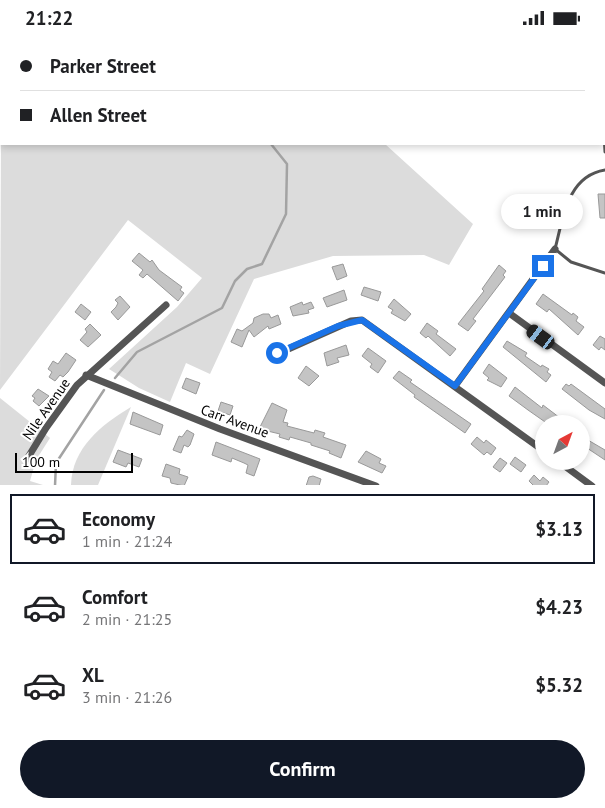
<!DOCTYPE html>
<meta charset="utf-8">
<style>
:root{--surface:#fff;--page:#f6f6f6;--text:#202124;--muted:#757577;--line:#e0e0e0;--accent:#111827}
body{margin:0;font-family:"PT Sans",sans-serif;background:var(--page);color:var(--text);height:100vh;display:flex;flex-direction:column;font-size:19px;white-space:nowrap}
*{box-sizing:border-box;margin:0}
p{font-size:16px;color:var(--muted)}
.icon{flex:none;width:28px;height:28px;fill:none;stroke:currentColor;stroke-width:2;stroke-linecap:round;stroke-linejoin:round}
.map{position:relative;height:450px;overflow:hidden}
.side{display:flex;flex-direction:column;background:var(--surface);flex:1}
.side>*{flex:none}
.guide{position:absolute;left:0px;top:0px;width:605px;height:110px;box-shadow:0 2px 8px #0003;display:grid;align-content:center;height:110px;padding:0 20px;background:var(--surface)}
.needle{width:32px;rotate:41deg}
.tools{position:absolute;left:535px;top:380px;display:grid;gap:10px}
.tools a{display:grid;place-items:center;width:55px;height:55px;border-radius:50%;background:var(--surface);box-shadow:0 2px 8px #0003;font-size:25px}
.scale{position:absolute;left:15px;bottom:12px;width:118px;box-sizing:border-box;padding-left:5px;border:2px solid #000;border-top:0;font-size:14px;line-height:18px;white-space:nowrap;color:#000;-webkit-text-stroke:4px #fff;paint-order:stroke}
.end{position:absolute;width:22px;height:22px;margin:-11px;border:6px solid #1a73e8;background:#fff;box-shadow:0 0 0 2px #fff}
.from{border-radius:50%}
.bubble{position:absolute;height:35px;border-radius:18px;background:var(--surface);box-shadow:0 2px 8px #0003;font-size:16px;font-weight:800;line-height:35px;text-align:center}
.car{position:absolute;width:15px;height:30px;margin:-15px -8px;border-radius:6px;box-shadow:0 0 4px 1px #0007;background:linear-gradient(#222 24%,#8ab4d8 0 40%,#222 0 76%,#8ab4d8 0 86%,#222 0)}
.guide b{display:flex;align-items:center;gap:18px;height:48px;font-size:19px}
.guide b+b{border-top:1px solid var(--line)}
.guide i{width:12px;height:12px;background:var(--text)}
ul{padding:9px 0 0;list-style:none}
li{display:flex;align-items:center;gap:15px;height:70px;margin:0 10px 8px;padding:0 10px;border:2px solid transparent;border-radius:0px}
li div{flex:1}
li b{display:block;font-size:19px}
li em{font-style:normal;font-weight:800}
li.active{border-color:var(--accent)}
li>.icon{width:45px;height:45px;stroke-width:1.5}
.button{display:flex;gap:10px;margin-top:auto;padding:10px 20px}
.button a{flex:1;height:58px;border-radius:30px;background:var(--accent);color:#fff;font-size:20px;font-weight:800;line-height:58px;text-align:center}
.status{display:flex;justify-content:space-between;align-items:center;height:35px;padding:0 25px;background:var(--surface);direction:ltr}
.status svg{height:14px;fill:currentColor}
.map>svg:first-child{display:block}
.green{fill:#dcdcdc}
.lines{fill:none;stroke-linecap:round;stroke-linejoin:round}
.stream{stroke:#a3a3a3;stroke-width:2.5}
.building{fill:#c4c4c4;stroke:#999}
.service{stroke:#555;stroke-width:3}
.minor{stroke:#555;stroke-width:7}
.route{stroke:#1a73e8;stroke-width:6}
.labels{text-anchor:middle;dominant-baseline:central;stroke-width:4;stroke-linejoin:round;paint-order:stroke}
.street-label{font-size:14px;fill:#000;stroke:#fff}
</style>
<div class="status"><b>21:22</b><svg viewBox="0 0 49 12"><path d="M0 12V9h3v3zM5 12V6h3v6zM10 12V3h3v9zM15 12V0h3v12zM26 1h20v11H26zM47 4h2v5h-2z"/></svg></div>
<div class="map">
<svg width="605" height="451" viewBox="0 0 605 451">
<rect width="100%" height="100%" fill="#fff"/>
<!-- green -->
<g class="green">
<path d="M31,0H267L268,1H31Z"/>
<path d="M1,91V109H385L473,189L449,230L424,220L333,221L254,244L210,339L186,328L170,367L139,353L109,334L177,272L202,243L128,185L0,355Z"/>
<path d="M0,363L50,403L36,425L30,446L43,450H0Z"/>
<path d="M131,372L98,450H71C72,413 101,390 131,372Z"/>
</g>
<g class="lines">
<!-- stream -->
<g class="stream">
<path d="M156,0L158,1"/>
<path d="M115,343L137,317L222,273L235,246L247,234L262,229L286,179L287,129L271,109"/>
<path d="M55,451L56,428L104,355"/>
</g>
</g>
<!-- building -->
<g class="building">
<path d="M598,159H605V183H600Z"/>
<path d="M139,218L150,227L152,225L159,235L182,252L180,255L184,258L178,266L147,239L143,243L139,240L143,235L132,226Z"/>
<path d="M343,229L347,241L337,245L332,232Z"/>
<path d="M499,230L506,236L503,240L505,242L473,284L476,286L468,296L458,289L484,256L482,254Z"/>
<path d="M364,252L381,257L378,266L361,260Z"/>
<path d="M344,255L347,265L327,272L323,263Z"/>
<path d="M543,259L572,280L573,278L578,282L576,286L584,292L578,300L549,274L547,277L536,269Z"/>
<path d="M120,261L130,272L118,285L111,277L116,272L118,268L115,265Z"/>
<path d="M394,264L411,279L405,286L391,278L393,275L388,272Z"/>
<path d="M302,267L303,270L311,267L314,273L308,275L309,278L293,281L290,272Z"/>
<path d="M81,269L91,277L85,285L75,277Z"/>
<path d="M263,279H269L271,283L278,280L281,289L269,294L268,291L254,302L249,295L242,312L231,307L237,294L242,296L253,288L254,283Z"/>
<path d="M427,288L438,296L436,299L456,314L450,321L428,301L426,303L420,298Z"/>
<path d="M90,289L101,300L88,312L80,305L87,297L85,294Z"/>
<path d="M600,301L605,304V315L601,312L599,315L593,310Z"/>
<path d="M507,306L527,318L525,321L541,332L542,330L549,334L547,337L551,340L546,347L503,312Z"/>
<path d="M346,310L349,320L337,323L339,327L327,331L324,318Z"/>
<path d="M368,313L386,326L378,338L370,332L372,329L362,321Z"/>
<path d="M66,318L76,325L68,337L63,342L60,340L55,346L49,342L52,337L48,334L53,326L58,329Z"/>
<path d="M489,329L507,343L501,352L487,345L489,343L483,338Z"/>
<path d="M306,331L319,341L309,351L298,343Z"/>
<path d="M399,336L412,345L410,347L471,389L465,398L414,362L415,360L393,343Z"/>
<path d="M186,343L200,348L196,359L182,353Z"/>
<path d="M566,349L569,351L571,349L605,374V384L589,375L562,354Z"/>
<path d="M515,352L542,373L543,370L568,389H548L528,375L509,361Z"/>
<path d="M38,354L49,361L39,371L33,366L35,363L32,361Z"/>
<path d="M221,367L233,371L230,380L218,376Z"/>
<path d="M272,368L287,375L283,387L288,388L287,391L314,398L315,395L325,398L323,402L346,410L341,423L329,418L330,416L311,410V408L290,402L289,405L279,402L280,399L259,394Z"/>
<path d="M133,377L163,390L160,400L130,389Z"/>
<path d="M187,395L194,399L190,410L188,412L184,410L181,418L173,415L179,401L182,402Z"/>
<path d="M581,401L605,415V425L581,409Z"/>
<path d="M477,402L484,408L486,405L496,413L491,420L487,417L484,420L471,409Z"/>
<path d="M216,407L260,424L254,441L246,438L248,430L244,428L232,423L231,427L212,420Z"/>
<path d="M118,415L142,424L139,432L128,428L126,432L113,427Z"/>
<path d="M366,416L381,424L379,428L386,431L382,438L358,427Z"/>
<path d="M515,422L526,430L521,437L510,429Z"/>
<path d="M500,423L507,428L500,437L493,432Z"/>
<path d="M166,429L180,434L179,439L188,442L184,451L171,448L170,443L162,441Z"/>
<path d="M534,440L540,446L543,442L549,447L546,451H534L529,446Z"/>
<path d="M313,441L321,444L319,451H306L309,442Z"/>
</g>
<g class="lines">
<!-- service -->
<g class="service">
<path d="M604,76L605,74"/>
<path d="M604,100L605,117"/>
<path d="M605,135C567,141 563,184 555,214L571,227L605,238"/>
</g>
<!-- minor -->
<g class="minor">
<path d="M509,278L605,348"/>
<path d="M277,319L351,286L362,285L544,416"/>
<path d="M86,340L220,394L376,451"/>
<path d="M455,351L555,214"/>
<path d="M27,424L46,393L77,350L166,270"/>
<path d="M558,426L592,451"/>
</g>
</g>
<g class="lines">
<!-- route -->
<path class="route" d="M277,318L338,291L362,285L455,351L543,231"/>
</g>
<g class="labels">
<!-- street labels -->
<g class="street-label">
<text transform="translate(46 374) rotate(-55)">Nile Avenue</text>
<text transform="translate(235 386) rotate(20)">Carr Avenue</text>
</g>
</g>
</svg>
<div class="tools">
<a><svg class="needle" viewBox="-14 -14 28 28"><path d="M0-13l5 13h-10z" fill="#e53935"/><path d="M0 13l5-13h-10z" fill="#757577"/></svg></a>
</div>
<div class="scale">100 m</div>
<i class="end from" style="left:277px;top:318px"></i>
<i class="end" style="left:543px;top:231px"></i>
<div class="bubble" style="left:501px;top:159px;width:82px">1 min</div>
<i class="car" style="left:541px;top:302px;rotate:306deg"></i>
<div class="guide">
<b><i class="from"></i>Parker Street</b>
<b><i></i>Allen Street</b>
</div>
</div>
<section class="side">
<ul>
<li class="active"><svg class="icon" aria-label="car" viewBox="0 0 24 24"><path d="M5 17H2v-5l4-1 3-4h7l3 4 3 1v5h-3M9 17h6M6 11h13"/><circle cx="7" cy="17" r="2"/><circle cx="17" cy="17" r="2"/></svg><div><b>Economy</b><p>1 min · 21:24</p></div><em>$3.13</em></li>
<li><svg class="icon" aria-label="car" viewBox="0 0 24 24"><path d="M5 17H2v-5l4-1 3-4h7l3 4 3 1v5h-3M9 17h6M6 11h13"/><circle cx="7" cy="17" r="2"/><circle cx="17" cy="17" r="2"/></svg><div><b>Comfort</b><p>2 min · 21:25</p></div><em>$4.23</em></li>
<li><svg class="icon" aria-label="car" viewBox="0 0 24 24"><path d="M5 17H2v-5l4-1 3-4h7l3 4 3 1v5h-3M9 17h6M6 11h13"/><circle cx="7" cy="17" r="2"/><circle cx="17" cy="17" r="2"/></svg><div><b>XL</b><p>3 min · 21:26</p></div><em>$5.32</em></li>
</ul>
<div class="button"><a>Confirm</a></div>
</section>
